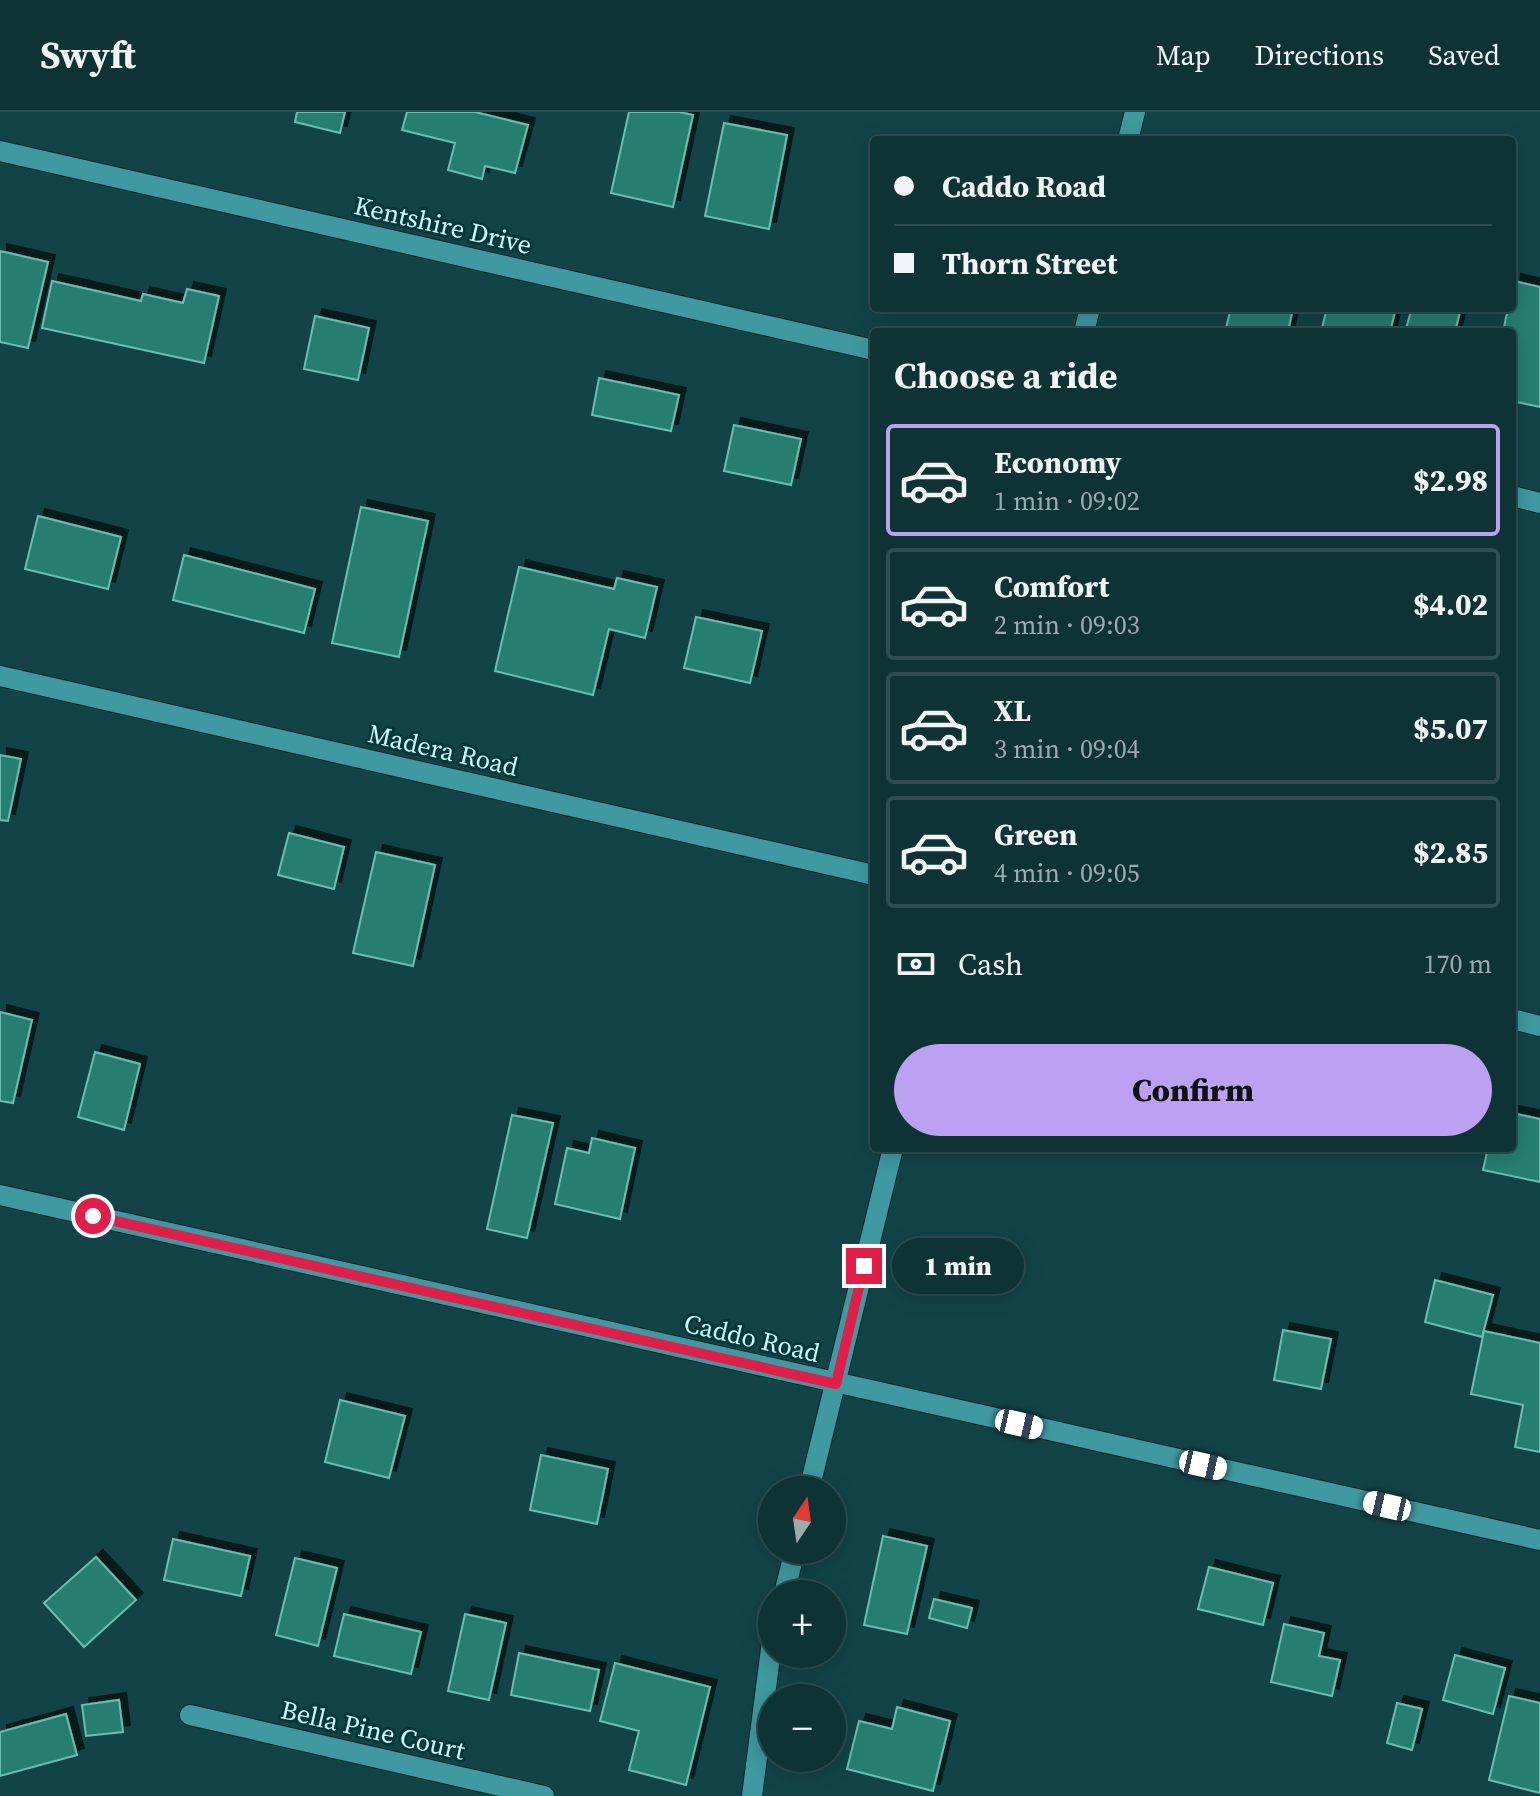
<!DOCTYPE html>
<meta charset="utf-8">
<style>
:root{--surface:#0e3335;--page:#1c3f41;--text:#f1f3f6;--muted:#9baaad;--line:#2e4e50;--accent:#bca0f2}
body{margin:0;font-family:"Source Serif 4",serif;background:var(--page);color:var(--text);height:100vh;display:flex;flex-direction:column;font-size:30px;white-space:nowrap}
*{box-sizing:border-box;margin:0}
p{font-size:26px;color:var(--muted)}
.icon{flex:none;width:44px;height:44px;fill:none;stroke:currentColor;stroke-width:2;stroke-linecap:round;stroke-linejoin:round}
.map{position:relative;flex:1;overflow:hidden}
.panel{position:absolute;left:870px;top:216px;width:646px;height:824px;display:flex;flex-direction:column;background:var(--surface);border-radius:8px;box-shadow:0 4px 20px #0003,0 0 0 2px var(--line)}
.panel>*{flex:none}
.top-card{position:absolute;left:870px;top:24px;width:646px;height:176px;border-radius:8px;box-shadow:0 4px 20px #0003,0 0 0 2px var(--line);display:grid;align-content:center;height:176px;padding:0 24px;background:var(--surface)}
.needle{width:52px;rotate:13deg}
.tools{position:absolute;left:758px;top:1364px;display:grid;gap:16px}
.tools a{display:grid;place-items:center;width:88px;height:88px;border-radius:50%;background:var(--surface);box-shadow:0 4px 20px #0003,0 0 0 2px var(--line);font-size:40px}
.end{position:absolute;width:36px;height:36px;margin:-18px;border:10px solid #e11d48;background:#fff;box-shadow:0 0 0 4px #fff}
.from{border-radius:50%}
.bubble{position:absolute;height:56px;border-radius:28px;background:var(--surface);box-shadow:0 4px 20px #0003,0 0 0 2px var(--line);font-size:26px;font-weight:800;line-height:56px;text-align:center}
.car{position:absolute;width:24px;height:48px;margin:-24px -12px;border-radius:10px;box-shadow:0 0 6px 2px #0007;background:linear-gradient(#fff 24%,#345 0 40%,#fff 0 76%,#345 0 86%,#fff 0)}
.top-card b{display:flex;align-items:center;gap:28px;height:76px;font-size:30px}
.top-card b+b{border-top:2px solid var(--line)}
.top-card i{width:20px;height:20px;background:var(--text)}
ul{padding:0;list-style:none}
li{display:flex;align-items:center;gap:24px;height:112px;margin:0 16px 12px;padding:0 8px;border:4px solid var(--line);border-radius:8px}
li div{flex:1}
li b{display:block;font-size:30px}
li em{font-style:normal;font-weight:800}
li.active{border-color:var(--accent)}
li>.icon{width:72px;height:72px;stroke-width:1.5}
h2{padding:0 24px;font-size:36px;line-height:96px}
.pay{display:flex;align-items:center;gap:20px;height:88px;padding:0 24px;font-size:30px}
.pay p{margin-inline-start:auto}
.action{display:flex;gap:16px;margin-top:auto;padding:16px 24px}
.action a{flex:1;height:92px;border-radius:48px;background:var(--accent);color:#111;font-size:32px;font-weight:800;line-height:92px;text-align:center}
header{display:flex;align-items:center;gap:48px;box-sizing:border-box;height:112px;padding:0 40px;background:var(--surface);border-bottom:2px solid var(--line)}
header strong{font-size:38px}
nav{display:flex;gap:44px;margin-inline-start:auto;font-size:28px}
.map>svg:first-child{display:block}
.building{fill:#257e71;stroke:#69beaf;stroke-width:2;filter:url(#shadow)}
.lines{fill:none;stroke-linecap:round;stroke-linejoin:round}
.minor-casing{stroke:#0b282a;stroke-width:22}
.minor{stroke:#3e9aa0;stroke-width:20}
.route{stroke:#e11d48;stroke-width:10}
.labels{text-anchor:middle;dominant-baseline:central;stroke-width:6;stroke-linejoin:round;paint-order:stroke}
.street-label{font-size:26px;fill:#cff9fc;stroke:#04393c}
</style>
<header>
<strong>Swyft</strong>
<nav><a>Map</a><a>Directions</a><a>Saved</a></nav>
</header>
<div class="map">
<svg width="1540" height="1684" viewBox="0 0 1540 1684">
<defs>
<filter id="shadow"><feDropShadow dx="7" dy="-7" stdDeviation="0" flood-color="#0009"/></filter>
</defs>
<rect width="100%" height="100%" fill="#124447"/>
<!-- building -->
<g class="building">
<path d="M297,0H345L340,21L295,10Z"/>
<path d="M407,0H475L528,13L515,61L485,54L482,67L448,58L455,31L402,18Z"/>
<path d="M629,0H679L693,3L673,95L611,81Z"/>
<path d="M724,11L787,23L769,117L705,104Z"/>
<path d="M0,139L48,150L28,236L0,230Z"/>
<path d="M52,169L141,189L143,182L183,191L187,177L219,184L204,251L42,216Z"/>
<path d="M1514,169L1540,175V295L1512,289V220H1503L1508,196H1512Z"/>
<path d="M1231,196H1293L1288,220H1225Z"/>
<path d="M1327,196H1396L1390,220H1321Z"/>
<path d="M1412,196H1461L1455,220H1405Z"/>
<path d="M315,204L369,216L358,268L304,257Z"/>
<path d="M599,266L679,283L671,319L592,303Z"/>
<path d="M734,313L801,327L791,373L724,359Z"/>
<path d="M361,395L428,409L399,545L332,531Z"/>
<path d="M38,404L121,425L108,477L25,457Z"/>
<path d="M184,443L315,477L304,521L173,488Z"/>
<path d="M519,455L614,477L617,466L657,475L645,526L609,517L593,583L495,559Z"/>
<path d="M696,505L762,519L750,571L684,556Z"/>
<path d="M0,643L21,647L8,709L0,708Z"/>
<path d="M289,721L344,735L334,777L278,763Z"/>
<path d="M376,740L435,753L413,854L353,841Z"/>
<path d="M0,900L32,908L13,991L0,989Z"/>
<path d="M95,940L140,952L124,1018L78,1005Z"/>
<path d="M1512,1001L1540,1007V1070L1483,1058L1488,1036H1512Z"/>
<path d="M512,1003L553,1011L527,1126L487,1117Z"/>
<path d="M592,1026L635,1036L620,1107L555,1092L567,1036L589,1041Z"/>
<path d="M1435,1168L1493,1183L1482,1225L1425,1210Z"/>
<path d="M1283,1218L1331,1227L1321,1277L1274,1268Z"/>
<path d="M1484,1219L1540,1231V1340L1515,1335L1523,1293L1471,1282Z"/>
<path d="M340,1288L405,1304L389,1366L325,1350Z"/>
<path d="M541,1343L608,1357L597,1412L530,1398Z"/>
<path d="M883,1424L927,1434L907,1522L864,1513Z"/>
<path d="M173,1427L250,1444L241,1484L164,1468Z"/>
<path d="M96,1445L136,1488L84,1535L44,1491Z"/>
<path d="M295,1446L337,1456L318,1534L276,1523Z"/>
<path d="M1209,1455L1273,1471L1263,1513L1198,1497Z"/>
<path d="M934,1487L972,1496L967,1516L929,1506Z"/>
<path d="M344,1502L421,1520L411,1562L334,1544Z"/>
<path d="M465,1502L506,1511L489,1588L448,1579Z"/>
<path d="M1284,1512L1324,1521L1319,1544L1340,1548L1332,1584L1271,1570Z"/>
<path d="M519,1541L599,1558L590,1599L511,1583Z"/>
<path d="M1455,1543L1505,1556L1493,1602L1443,1588Z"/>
<path d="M615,1551L710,1575L686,1673L629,1658L639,1619L600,1609Z"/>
<path d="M1509,1584L1540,1591V1681L1489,1668Z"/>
<path d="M119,1588L123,1620L86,1624L82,1593Z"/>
<path d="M1397,1591L1422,1597L1412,1638L1387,1631Z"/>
<path d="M897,1595L950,1609L933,1679L847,1657L859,1609L892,1617Z"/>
<path d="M66,1602L77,1643L0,1664V1620Z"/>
</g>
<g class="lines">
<!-- minor casing -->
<g class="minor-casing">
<g id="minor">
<path d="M1128,28L1135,0"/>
<path d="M0,39L874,238"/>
<path d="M1084,220L1090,196"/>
<path d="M1512,384L1540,391"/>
<path d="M0,564L874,763"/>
<path d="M1512,907L1540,914"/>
<path d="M0,1083L1540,1428"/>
<path d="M809,1378L893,1036"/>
<path d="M784,1482L795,1438"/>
<path d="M190,1603L544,1684"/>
<path d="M752,1684L772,1529"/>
</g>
</g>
<!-- minor -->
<use href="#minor" class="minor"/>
</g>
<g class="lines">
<!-- route -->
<path class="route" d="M93,1104L836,1272L864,1154"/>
</g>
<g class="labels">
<!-- street labels -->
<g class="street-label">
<text transform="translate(443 113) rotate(13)">Kentshire Drive</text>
<text transform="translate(443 638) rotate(13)">Madera Road</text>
<text transform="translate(752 1226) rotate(13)">Caddo Road</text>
<text transform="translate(373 1618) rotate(13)">Bella Pine Court</text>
</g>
</g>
</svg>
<div class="tools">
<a><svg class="needle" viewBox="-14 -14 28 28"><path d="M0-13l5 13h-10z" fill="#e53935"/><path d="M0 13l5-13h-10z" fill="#9baaad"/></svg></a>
<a>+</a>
<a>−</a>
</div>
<i class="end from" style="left:93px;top:1104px"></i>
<i class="end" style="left:864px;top:1154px"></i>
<div class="bubble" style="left:892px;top:1126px;width:132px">1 min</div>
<i class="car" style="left:1019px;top:1312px;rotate:103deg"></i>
<i class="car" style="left:1203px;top:1353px;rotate:103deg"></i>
<i class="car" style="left:1387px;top:1394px;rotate:283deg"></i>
<div class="top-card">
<b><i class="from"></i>Caddo Road</b>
<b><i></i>Thorn Street</b>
</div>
<section class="panel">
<h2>Choose a ride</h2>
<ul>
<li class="active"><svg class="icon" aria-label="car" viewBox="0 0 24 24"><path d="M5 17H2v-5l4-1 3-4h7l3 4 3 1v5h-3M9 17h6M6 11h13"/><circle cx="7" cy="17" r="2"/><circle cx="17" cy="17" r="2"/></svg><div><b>Economy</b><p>1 min · 09:02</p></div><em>$2.98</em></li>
<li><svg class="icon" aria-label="car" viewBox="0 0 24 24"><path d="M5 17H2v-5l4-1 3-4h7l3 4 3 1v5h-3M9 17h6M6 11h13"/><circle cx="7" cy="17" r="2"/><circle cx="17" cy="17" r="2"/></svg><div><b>Comfort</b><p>2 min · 09:03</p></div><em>$4.02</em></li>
<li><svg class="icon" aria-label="car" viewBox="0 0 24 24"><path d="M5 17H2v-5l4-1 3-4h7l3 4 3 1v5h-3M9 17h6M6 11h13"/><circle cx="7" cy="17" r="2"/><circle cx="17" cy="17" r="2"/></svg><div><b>XL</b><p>3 min · 09:04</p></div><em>$5.07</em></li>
<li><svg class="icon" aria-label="car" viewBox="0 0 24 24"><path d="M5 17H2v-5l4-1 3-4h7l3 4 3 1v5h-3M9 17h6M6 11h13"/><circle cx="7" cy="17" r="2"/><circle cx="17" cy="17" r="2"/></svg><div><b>Green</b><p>4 min · 09:05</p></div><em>$2.85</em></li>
</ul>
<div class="pay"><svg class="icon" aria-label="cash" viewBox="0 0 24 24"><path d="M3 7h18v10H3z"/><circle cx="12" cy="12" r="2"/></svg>Cash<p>170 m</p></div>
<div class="action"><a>Confirm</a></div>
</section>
</div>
